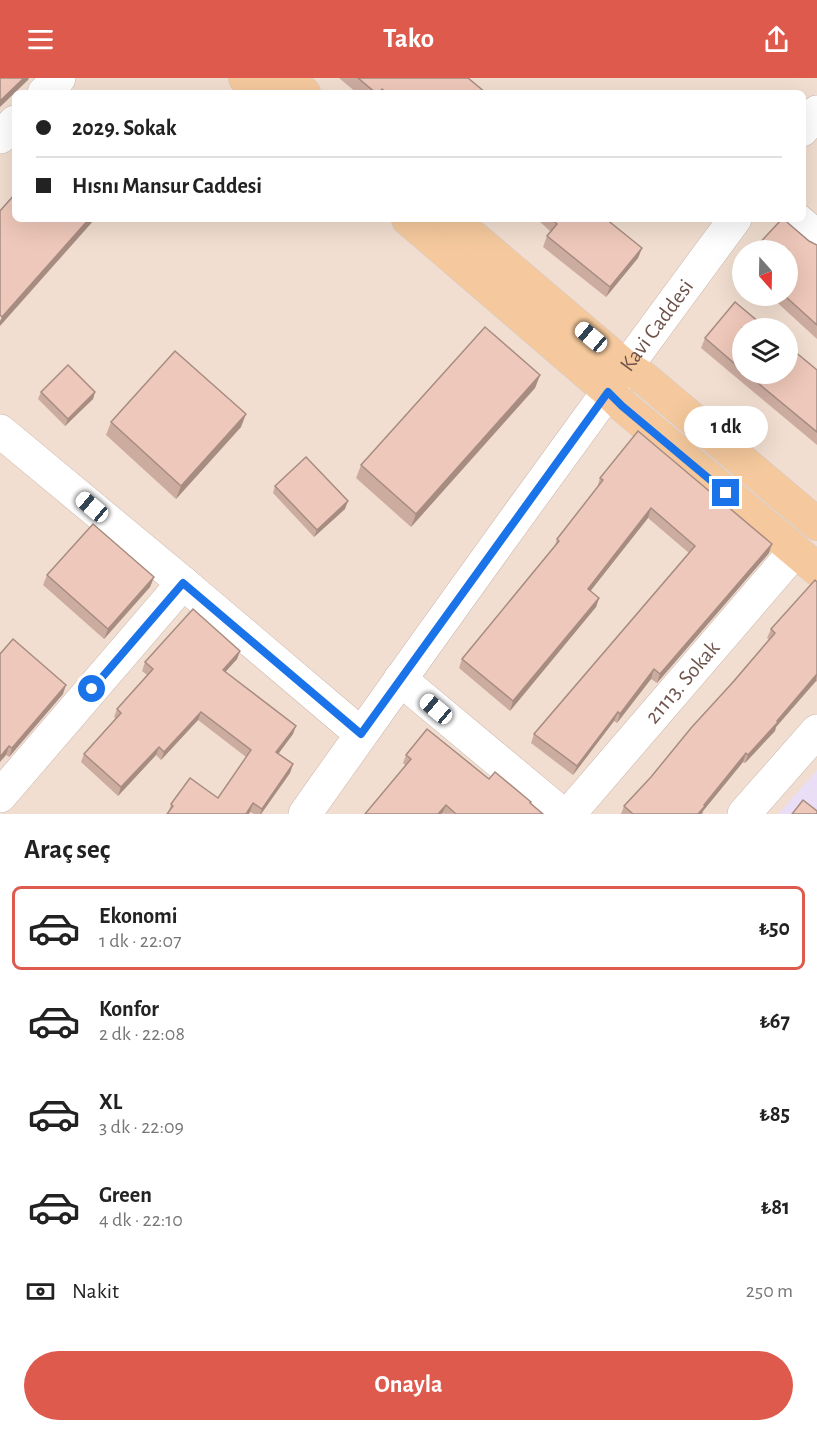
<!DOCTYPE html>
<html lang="tr">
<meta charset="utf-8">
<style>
:root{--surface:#fff;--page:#f6f6f6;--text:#222;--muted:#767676;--line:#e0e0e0;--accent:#dd5a4d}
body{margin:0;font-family:"Alegreya Sans",sans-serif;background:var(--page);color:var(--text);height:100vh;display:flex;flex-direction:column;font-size:22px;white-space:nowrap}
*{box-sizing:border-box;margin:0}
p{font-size:20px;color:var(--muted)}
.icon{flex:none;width:33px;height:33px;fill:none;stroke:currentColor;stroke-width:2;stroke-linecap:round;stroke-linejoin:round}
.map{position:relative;height:736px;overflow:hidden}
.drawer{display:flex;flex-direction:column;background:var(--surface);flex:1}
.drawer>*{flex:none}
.hud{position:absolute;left:12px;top:12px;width:794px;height:132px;border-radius:9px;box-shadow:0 6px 24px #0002;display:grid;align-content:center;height:132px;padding:0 24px;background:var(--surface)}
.needle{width:39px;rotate:160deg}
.controls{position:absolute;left:732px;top:162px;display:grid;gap:12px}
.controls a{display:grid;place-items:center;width:66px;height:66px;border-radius:50%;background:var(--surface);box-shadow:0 6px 24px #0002;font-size:30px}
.end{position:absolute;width:27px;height:27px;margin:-14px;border:8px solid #1a73e8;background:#fff;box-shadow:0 0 0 3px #fff}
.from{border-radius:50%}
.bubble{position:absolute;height:42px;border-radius:21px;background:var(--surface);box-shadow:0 6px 24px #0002;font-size:20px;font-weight:700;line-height:42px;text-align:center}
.car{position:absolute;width:18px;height:36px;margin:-18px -9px;border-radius:8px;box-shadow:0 0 4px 2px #0007;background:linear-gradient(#fff 24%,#345 0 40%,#fff 0 76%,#345 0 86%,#fff 0)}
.hud b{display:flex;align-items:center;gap:21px;height:57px;font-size:22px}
.hud b+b{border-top:2px solid var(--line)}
.hud i{width:15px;height:15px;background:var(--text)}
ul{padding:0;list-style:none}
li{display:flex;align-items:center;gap:18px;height:84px;margin:0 12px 9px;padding:0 12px;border:3px solid transparent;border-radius:9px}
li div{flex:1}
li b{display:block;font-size:22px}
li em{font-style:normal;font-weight:700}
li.selected{border-color:var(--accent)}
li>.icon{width:54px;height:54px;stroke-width:1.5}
h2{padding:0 24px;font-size:27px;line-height:72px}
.pay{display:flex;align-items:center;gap:15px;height:66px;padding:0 24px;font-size:22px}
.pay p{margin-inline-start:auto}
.action{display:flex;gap:12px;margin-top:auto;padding:12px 24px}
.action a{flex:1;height:69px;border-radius:36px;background:var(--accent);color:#fff;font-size:24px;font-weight:700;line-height:69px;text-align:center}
header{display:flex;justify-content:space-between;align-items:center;height:78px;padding:0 24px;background:var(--accent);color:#fff;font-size:27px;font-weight:700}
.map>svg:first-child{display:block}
.residential{fill:#f1ded0;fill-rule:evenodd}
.education{fill:#eadef6}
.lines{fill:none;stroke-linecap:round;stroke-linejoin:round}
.minor-casing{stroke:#ccb6ac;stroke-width:34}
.major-casing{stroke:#d4cbc9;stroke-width:34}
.minor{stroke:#fff;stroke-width:33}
.major{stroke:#f5c99d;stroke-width:33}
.wall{fill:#cdaca0}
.shaded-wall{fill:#a78c82}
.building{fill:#eec8ba;stroke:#a78c82;stroke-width:1.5}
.route{stroke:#1a73e8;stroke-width:8}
.labels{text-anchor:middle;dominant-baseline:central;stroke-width:6;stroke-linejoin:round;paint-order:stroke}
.street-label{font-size:22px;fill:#6f524a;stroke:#fef1e6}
</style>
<header><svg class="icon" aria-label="menu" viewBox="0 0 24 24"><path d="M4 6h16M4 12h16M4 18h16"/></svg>Tako<svg class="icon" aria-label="share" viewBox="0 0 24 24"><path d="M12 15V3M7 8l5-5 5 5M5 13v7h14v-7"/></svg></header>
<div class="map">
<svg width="817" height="736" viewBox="0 0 817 736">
<rect width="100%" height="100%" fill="#faede1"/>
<!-- residential -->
<path class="residential" d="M0,0H817V736H0ZM15,15H802V141H15ZM742,172H788V218H742ZM742,250H788V296H742Z"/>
<!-- education -->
<path class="education" d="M817,692V736H778Z"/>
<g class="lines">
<!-- minor casing -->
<g class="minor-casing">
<g id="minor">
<path d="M44,15L59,0"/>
<path d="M802,52L817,34"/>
<path d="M0,59L15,44"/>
<path d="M796,141L817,159"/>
<path d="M0,353L183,505L361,656"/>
<path d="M400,601L562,736"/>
<path d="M0,718L183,505"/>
<path id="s1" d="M305,736C446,536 589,338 735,141"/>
<path id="s2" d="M569,736L795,473"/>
<path d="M744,736L817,653"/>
</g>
</g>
<!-- major casing -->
<g class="major-casing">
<g id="major">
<path d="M245,0L262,15"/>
<path d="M286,0L304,15"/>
<path d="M408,141L608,313L623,328L817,491"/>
<path d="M452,141L626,289L644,300L817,446"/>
</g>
</g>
<!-- minor -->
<use href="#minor" class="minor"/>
<!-- major -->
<use href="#major" class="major"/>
</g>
<!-- wall -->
<g class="wall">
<path d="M339,0H468L486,15H357Z"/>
<path d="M537,141H606L642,170L638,180L606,219L543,169L547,158L551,154Z"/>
<path d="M809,163L817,167V261L770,218H788Z"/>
<path d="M742,250V296H788L817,292V367L701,270L705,260Z"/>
<path d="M540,297L535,310L411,449L356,400L361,387Z"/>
<path d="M41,314H95L93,321L65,348L38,321Z"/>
<path d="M111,344L241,349L176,421L106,357Z"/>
<path d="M600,400L769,475L657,605L651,601L617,645L614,643L573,697L531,665L534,656L689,475L648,440L590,513L599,520L596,529L510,633L459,590L462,581L554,470L557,461L597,410Z"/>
<path d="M275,408L345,431L314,459L273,415Z"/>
<path d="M47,497L154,499L150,509L104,561L43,507Z"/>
<path d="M817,504V604L816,603L776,649L775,653L745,685L743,684L703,733L702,736H621L624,728L651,699L769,561L767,560L771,551Z"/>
<path d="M240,573L237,581L225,594L293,656L278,676L293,686L290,695L261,736H254L250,734L168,735L171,726L218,720L246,679L198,642L161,682L156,677L118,718L81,684L84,676L116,641L114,639L117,631L147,597L142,593L145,584Z"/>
<path d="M0,576L63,616L9,679L6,677Z"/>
<path d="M406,677L489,701L531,725L543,736H444L443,735L442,736H365L406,688L403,685Z"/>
</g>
<!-- shaded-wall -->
<g class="shaded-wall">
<path d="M24,0H29L28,2L0,29V23Z"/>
<path d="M89,141H95L0,248V243L2,239Z"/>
<path d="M642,170L638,180L606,219L610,209Z"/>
<path d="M540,297L535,310L411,449L416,436Z"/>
<path d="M95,314L93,321L65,348L68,341Z"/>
<path d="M246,336L241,349L176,421L181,408Z"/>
<path d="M348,423L345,431L314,459L317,452Z"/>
<path d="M651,430L648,440L585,520L588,511Z"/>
<path d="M772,466L769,475L657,605L660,596Z"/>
<path d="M154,499L150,509L104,561L108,551Z"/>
<path d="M599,520L596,529L510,633L513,623Z"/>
<path d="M240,573L237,581L220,600L223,592Z"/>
<path d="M654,591L651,601L617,645L620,636Z"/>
<path d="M817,596L816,603L776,649L775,653L745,685L748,677Z"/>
<path d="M66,607L63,616L9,679L12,670Z"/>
<path d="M201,634L198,642L161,682L164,674Z"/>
<path d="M618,634L614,643L573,697L577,688Z"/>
<path d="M296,648L293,656L273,683L276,674Z"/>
<path d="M9,668L6,677L0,684V679Z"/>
<path d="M159,669L156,677L118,718L121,709Z"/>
<path d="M746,675L743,684L703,733L702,736H698Z"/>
<path d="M293,686L290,695L261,736H260L262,731Z"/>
<path d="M253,725L250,734L249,736H246Z"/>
<path d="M446,727L442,736H438Z"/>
</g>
<!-- building -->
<g class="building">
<path d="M0,0H24L0,23Z"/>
<path d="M358,0H468L486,15H387L382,11L379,15H376Z"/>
<path d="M15,116V141H89L2,239L0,237V133Z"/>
<path d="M552,141H606L642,170L610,209L547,158L557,146Z"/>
<path d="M782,141H785L788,145L809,163L817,167V247L785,218H788V172H753Z"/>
<path d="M735,224L766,250H742V292L705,260Z"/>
<path d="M485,249L540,297L416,436L361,387Z"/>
<path d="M788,268L817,292V354L747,296H788Z"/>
<path d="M175,273L246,336L181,408L111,344Z"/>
<path d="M68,287L95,314L68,341L41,314Z"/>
<path d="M638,353L772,466L660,596L654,591L620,636L618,634L577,688L534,656L695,468L651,430L588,511L599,520L513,623L462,581L559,463L557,461L603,402L600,400Z"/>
<path d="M306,379L348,423L317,452L275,408Z"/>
<path d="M93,446L154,499L108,551L47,497Z"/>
<path d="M815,502L817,504V596L777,643L778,644L748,677L746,675L704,727L705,728L698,736H633L624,728L651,699L691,650L734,603L775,555L771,551Z"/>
<path d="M193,531L240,573L223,592L296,648L276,674L293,686L262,731L253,725L246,736H167L173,728L171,726L190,700L218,720L251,672L201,634L164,674L159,669L121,709L84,676L121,635L117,631L153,591L145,584Z"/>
<path d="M13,561L66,607L12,670L9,668L0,679V576Z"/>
<path d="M427,651L489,701L495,694L531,724L530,725L543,736H456L446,727L438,736H365L411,681L406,677Z"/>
<path d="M803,722L817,733V736H792Z"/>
</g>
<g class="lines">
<!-- route -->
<path class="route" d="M92,611L183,505L361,656L608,314L622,328L726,415"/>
</g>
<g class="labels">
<!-- street labels -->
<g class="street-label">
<text stroke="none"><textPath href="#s1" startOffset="602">Kavi Caddesi</textPath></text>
<text stroke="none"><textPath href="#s2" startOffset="174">21113. Sokak</textPath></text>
</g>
</g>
</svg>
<div class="controls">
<a><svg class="needle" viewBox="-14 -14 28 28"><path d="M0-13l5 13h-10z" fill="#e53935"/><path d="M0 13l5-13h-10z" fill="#767676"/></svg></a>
<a><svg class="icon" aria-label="layers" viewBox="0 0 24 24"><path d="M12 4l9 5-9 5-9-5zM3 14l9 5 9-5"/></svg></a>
</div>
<i class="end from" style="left:92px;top:611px"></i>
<i class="end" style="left:726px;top:415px"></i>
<div class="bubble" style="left:684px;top:328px;width:84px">1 dk</div>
<i class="car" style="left:591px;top:259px;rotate:310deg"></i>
<i class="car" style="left:92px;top:429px;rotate:310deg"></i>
<i class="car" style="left:436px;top:631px;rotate:310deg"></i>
<div class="hud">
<b><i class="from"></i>2029. Sokak</b>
<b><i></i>Hısnı Mansur Caddesi</b>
</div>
</div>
<section class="drawer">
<h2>Araç seç</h2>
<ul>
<li class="selected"><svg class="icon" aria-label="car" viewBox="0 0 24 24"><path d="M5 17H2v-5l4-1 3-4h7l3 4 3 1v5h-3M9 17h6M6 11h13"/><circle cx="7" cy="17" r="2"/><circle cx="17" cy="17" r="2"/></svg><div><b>Ekonomi</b><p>1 dk · 22:07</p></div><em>₺50</em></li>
<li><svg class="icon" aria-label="car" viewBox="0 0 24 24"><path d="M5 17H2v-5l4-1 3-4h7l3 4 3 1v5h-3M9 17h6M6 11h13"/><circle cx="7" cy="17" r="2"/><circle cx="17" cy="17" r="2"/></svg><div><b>Konfor</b><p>2 dk · 22:08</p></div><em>₺67</em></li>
<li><svg class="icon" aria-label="car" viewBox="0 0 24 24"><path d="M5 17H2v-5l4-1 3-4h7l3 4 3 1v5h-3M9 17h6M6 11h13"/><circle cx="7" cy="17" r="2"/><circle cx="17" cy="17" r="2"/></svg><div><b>XL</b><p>3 dk · 22:09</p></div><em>₺85</em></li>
<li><svg class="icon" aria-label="car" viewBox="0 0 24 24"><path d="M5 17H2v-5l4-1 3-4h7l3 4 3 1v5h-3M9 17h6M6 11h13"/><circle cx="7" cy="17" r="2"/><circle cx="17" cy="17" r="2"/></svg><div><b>Green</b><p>4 dk · 22:10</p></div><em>₺81</em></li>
</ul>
<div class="pay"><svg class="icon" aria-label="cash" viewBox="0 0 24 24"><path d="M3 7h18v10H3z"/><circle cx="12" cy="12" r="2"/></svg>Nakit<p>250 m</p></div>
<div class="action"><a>Onayla</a></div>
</section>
